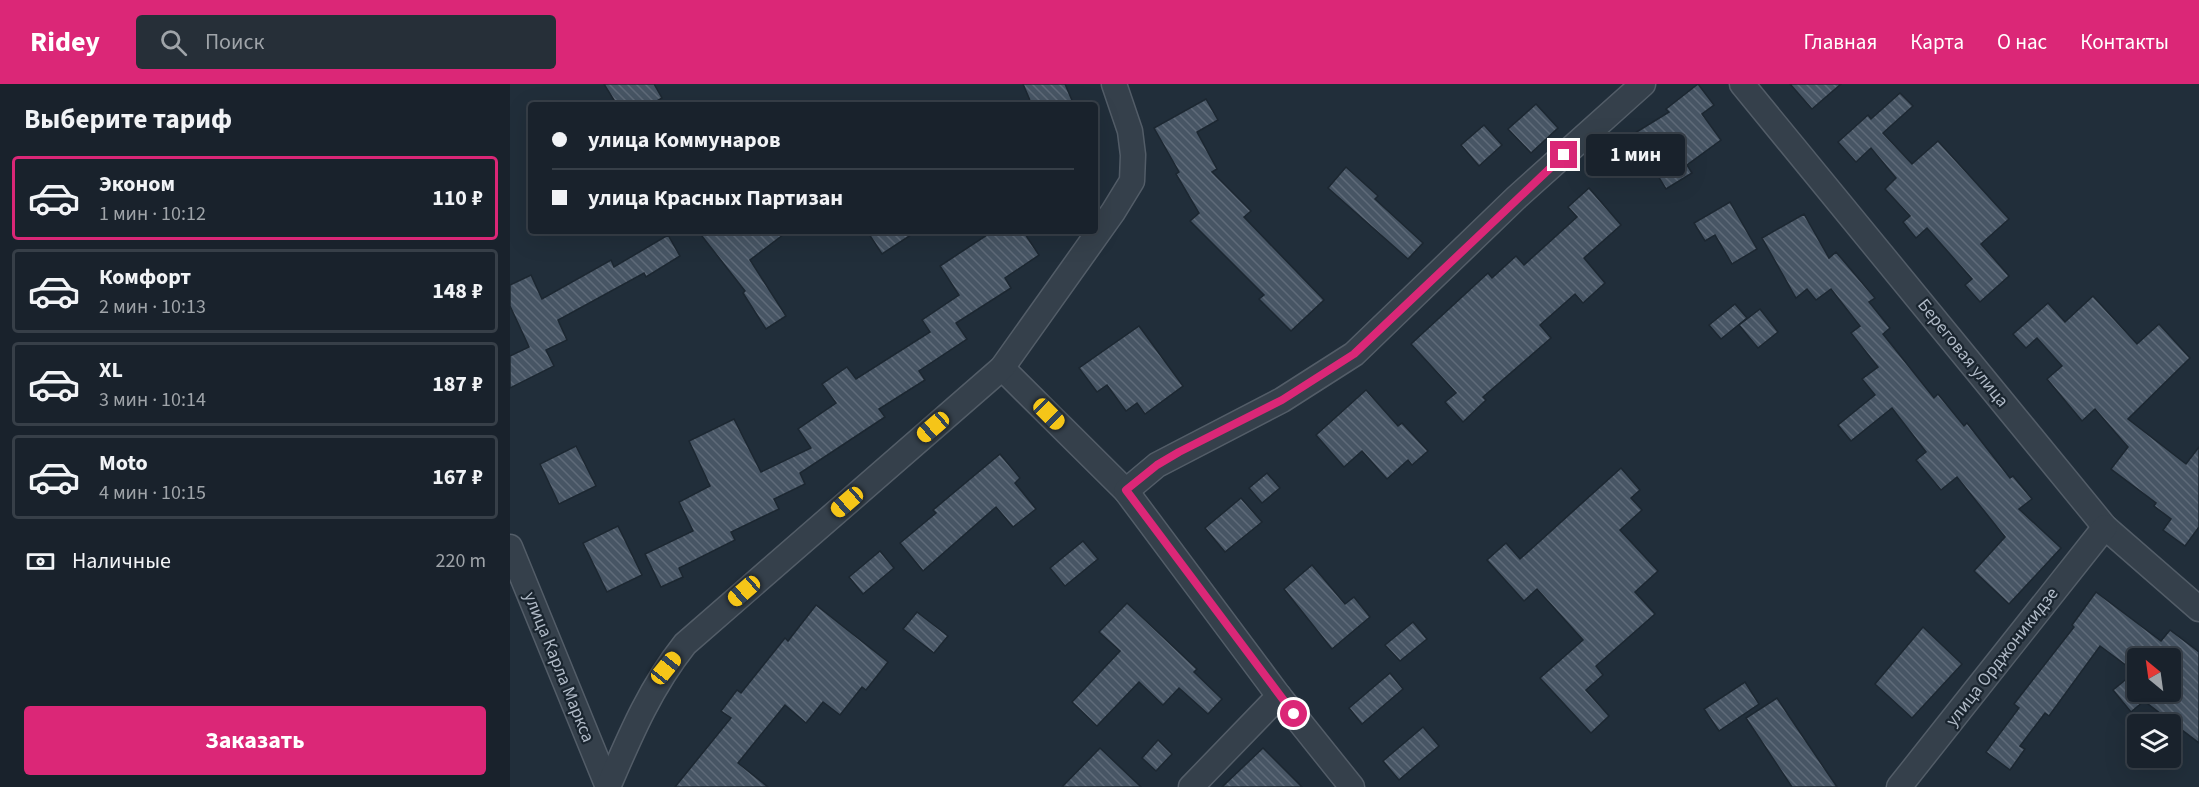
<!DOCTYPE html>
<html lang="ru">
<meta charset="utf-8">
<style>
:root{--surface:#19222c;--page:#262f38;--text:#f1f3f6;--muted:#9fa4a9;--line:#373f48;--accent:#db2777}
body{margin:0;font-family:"Source Sans 3",sans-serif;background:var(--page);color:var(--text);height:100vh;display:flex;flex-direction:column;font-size:22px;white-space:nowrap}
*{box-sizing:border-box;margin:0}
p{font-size:20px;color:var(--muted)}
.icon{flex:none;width:33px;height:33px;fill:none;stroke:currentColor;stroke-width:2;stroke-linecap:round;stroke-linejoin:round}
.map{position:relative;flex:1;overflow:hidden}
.details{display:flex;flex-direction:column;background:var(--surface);width:510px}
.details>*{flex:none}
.banner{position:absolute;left:18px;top:18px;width:570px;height:132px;border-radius:6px;box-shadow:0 6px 24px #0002,0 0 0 2px var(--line);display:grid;align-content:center;height:132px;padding:0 24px;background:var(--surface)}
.needle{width:39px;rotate:331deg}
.fabs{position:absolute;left:1617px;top:564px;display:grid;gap:12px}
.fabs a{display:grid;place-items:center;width:54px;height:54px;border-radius:6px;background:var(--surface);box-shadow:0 6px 24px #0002,0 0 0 2px var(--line);font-size:30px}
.end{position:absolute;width:27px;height:27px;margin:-14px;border:8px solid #db2777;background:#fff;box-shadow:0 0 0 3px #fff}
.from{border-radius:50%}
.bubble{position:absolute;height:42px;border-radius:6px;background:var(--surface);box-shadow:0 6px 24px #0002,0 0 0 2px var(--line);font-size:20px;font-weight:700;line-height:42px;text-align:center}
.car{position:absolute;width:18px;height:36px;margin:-18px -9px;border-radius:8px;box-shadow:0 0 4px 2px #0007;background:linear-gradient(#f5c518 24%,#345 0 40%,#f5c518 0 76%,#345 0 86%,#f5c518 0)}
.banner b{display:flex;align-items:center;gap:21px;height:57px;font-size:22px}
.banner b+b{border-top:2px solid var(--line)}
.banner i{width:15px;height:15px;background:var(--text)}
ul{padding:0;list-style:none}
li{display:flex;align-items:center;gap:18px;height:84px;margin:0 12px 9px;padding:0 12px;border:3px solid var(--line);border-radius:6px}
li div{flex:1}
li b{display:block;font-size:22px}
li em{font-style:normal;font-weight:700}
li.selected{border-color:var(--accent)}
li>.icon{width:54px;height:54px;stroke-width:1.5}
h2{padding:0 24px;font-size:27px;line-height:72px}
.pay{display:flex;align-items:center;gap:15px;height:66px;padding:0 24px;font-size:22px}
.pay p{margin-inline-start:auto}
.cta{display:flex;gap:12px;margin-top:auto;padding:12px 24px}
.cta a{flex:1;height:69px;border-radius:6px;background:var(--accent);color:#fff;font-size:24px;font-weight:700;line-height:69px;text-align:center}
header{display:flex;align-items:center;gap:36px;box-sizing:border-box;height:84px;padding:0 30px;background:var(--accent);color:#fff}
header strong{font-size:28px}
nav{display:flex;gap:33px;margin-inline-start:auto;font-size:21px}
.search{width:420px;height:54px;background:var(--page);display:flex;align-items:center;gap:15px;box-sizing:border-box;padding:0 21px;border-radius:6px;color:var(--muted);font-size:22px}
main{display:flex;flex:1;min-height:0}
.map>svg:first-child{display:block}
.building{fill:url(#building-back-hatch);stroke:#1c2731;stroke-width:1.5;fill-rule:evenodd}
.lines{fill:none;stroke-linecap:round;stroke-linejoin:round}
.minor-casing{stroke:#535d68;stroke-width:27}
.minor{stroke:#35404b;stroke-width:24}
.route{stroke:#db2777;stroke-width:8}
.labels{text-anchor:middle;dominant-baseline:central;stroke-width:4.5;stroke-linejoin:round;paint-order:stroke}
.street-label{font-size:18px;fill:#b0bac7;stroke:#1a252f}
</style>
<header>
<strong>Ridey</strong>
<div class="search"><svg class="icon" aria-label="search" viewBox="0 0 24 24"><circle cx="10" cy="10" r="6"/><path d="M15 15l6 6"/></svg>Поиск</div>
<nav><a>Главная</a><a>Карта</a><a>О нас</a><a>Контакты</a></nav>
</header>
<main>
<section class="details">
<h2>Выберите тариф</h2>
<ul>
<li class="selected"><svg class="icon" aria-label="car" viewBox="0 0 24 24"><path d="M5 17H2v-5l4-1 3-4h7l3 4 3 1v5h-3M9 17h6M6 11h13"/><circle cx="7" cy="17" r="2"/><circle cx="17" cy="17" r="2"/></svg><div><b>Эконом</b><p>1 мин · 10:12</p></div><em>110 ₽</em></li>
<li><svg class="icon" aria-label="car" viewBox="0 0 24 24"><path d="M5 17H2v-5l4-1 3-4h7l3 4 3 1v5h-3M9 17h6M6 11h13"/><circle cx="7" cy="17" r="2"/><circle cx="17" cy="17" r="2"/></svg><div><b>Комфорт</b><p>2 мин · 10:13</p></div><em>148 ₽</em></li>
<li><svg class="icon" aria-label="car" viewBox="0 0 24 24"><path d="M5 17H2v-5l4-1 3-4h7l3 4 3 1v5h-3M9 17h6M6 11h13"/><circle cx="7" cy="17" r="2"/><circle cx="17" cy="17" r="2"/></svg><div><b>XL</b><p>3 мин · 10:14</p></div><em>187 ₽</em></li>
<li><svg class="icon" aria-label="car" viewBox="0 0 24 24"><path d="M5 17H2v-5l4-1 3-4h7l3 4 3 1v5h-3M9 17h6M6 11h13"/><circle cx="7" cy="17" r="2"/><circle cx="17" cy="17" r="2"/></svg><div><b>Moto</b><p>4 мин · 10:15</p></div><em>167 ₽</em></li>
</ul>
<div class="pay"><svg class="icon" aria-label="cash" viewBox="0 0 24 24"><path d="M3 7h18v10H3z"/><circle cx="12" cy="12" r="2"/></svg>Наличные<p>220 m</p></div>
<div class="cta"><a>Заказать</a></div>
</section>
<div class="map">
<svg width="1689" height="703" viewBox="0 0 1689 703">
<defs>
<pattern id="building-back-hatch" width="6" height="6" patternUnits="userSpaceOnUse" patternTransform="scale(1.5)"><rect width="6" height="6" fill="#475564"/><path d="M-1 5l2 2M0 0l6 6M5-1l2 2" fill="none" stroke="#5f6b79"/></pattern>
</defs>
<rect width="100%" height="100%" fill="#212e3a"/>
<!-- building -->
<g class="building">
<path d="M94,0H144L152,14L140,21H107Z"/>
<path d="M513,0H555L564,21H522Z"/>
<path d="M1188,0L1204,21L1192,30L1211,56L1177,81L1182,89L1156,105L1142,82L1131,89L1112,57L1159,28L1156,25Z"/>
<path d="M1280,0H1331L1302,25Z"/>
<path d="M1390,9L1403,22L1373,49L1402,80L1428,57L1499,135L1471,160L1499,192L1470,218L1455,201L1462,195L1417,144L1406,154L1393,138L1400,132L1375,105L1386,94L1361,64L1346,78L1328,58L1358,31L1361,35Z"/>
<path d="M696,15L708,36L687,48L707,85L702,88L741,127L734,133L814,216L781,247L749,215L754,211L680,137L689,129L666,90L669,88L644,44Z"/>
<path d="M1026,20L1048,44L1021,69L998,45Z"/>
<path d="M974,41L992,61L969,82L951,61Z"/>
<path d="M836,83L868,112L865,115L913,159L898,175L818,104Z"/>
<path d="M1079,104L1111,141L1074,174L1095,199L1073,219L1065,210L1030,241L1041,254L973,313L976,316L953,338L935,318L946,309L901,260L978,189L982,194L1006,172L1014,181L1067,133L1058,123Z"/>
<path d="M1220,118L1247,165L1222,180L1205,151L1195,157L1184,139Z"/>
<path d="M1294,130L1319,174L1326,168L1365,214L1359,218L1380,244L1373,250L1424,314L1428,310L1454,342L1457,339L1500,394L1503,392L1522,415L1509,425L1551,464L1499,520L1464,487L1495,453L1447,393L1431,406L1406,376L1416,368L1382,324L1341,357L1328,341L1365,311L1352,295L1368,283L1341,249L1350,242L1321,205L1306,216L1297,205L1286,214L1252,154Z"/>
<path d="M188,147H278L240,176L276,232L256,245L233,209L235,207Z"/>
<path d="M357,147H407L372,170Z"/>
<path d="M483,147H513L529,171L495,194L501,204L446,239L457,255L409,287L415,296L369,325L375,333L290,389L295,400L264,415L269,425L221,448L225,456L169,484L173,493L151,503L135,470L183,447L169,418L200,402L179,357L224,335L251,388L301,364L288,345L326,319L312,300L337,283L346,295L420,248L412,236L449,211L430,182Z"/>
<path d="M158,151L170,172L136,193L134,189L48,236L57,256L36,266L44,282L0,304V272L19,263L0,222V201L21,191L32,215L101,176L104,183Z"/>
<path d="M1583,212L1627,260L1649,240L1680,274L1618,335L1676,380L1689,363V443L1675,462L1653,446L1661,435L1644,422L1646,419L1601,385L1618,363L1585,325L1572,337L1537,295L1552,282L1527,254L1516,264L1503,250L1538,219L1555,238Z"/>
<path d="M1225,220L1237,234L1211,255L1199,241Z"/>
<path d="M1250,225L1268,248L1248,264L1229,241Z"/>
<path d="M629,242L673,302L635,330L627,319L616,327L597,301L587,308L569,284Z"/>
<path d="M856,306L888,342L892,339L918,367L902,381L898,376L877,395L852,367L834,383L806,351Z"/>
<path d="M66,362L86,402L49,420L30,380Z"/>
<path d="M490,370L510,394L505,399L526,425L503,443L486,423L413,487L390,459L426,429L423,426Z"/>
<path d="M1111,384L1130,406L1121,414L1132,426L1110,446L1148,487L1125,508L1145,530L1086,582L1093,591L1076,606L1099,632L1081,649L1030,594L1073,556L1027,505L1014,517L977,476L996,459L1010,475Z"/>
<path d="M757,389L770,404L752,419L739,404Z"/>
<path d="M731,414L752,438L715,468L695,444Z"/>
<path d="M108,442L132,491L97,508L73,459Z"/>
<path d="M573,457L588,475L555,502L540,484Z"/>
<path d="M370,467L384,484L353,510L339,493Z"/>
<path d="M802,481L835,520L844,513L860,533L822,565L774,505Z"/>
<path d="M1586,508L1651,557L1660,546L1689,568V659L1634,617L1621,628L1603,606L1625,588L1590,562L1539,632L1535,629L1510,662L1515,665L1500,686L1476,668L1509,624L1504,620L1564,543L1562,541ZM1628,574H1660V608H1628Z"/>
<path d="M617,519L687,585L684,588L712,615L698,630L669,604L653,621L629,598L587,642L562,618L610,567L589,548Z"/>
<path d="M306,521L378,578L356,606L352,603L330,631L313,618L296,639L275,621L228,679L258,703H165L221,634L211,627L227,606L231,609L275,554L278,557Z"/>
<path d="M407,528L438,552L424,569L393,545Z"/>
<path d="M903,538L917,555L890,577L875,561Z"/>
<path d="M1413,543L1452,580L1402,634L1365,600Z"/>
<path d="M880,589L893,605L852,640L839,624Z"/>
<path d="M1235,598L1249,620L1209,647L1194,625Z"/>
<path d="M1267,614L1281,635L1327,703H1282L1236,634Z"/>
<path d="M913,643L929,662L889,696L873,677Z"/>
<path d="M648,656L662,670L646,687L632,674Z"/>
<path d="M590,664L631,703H552Z"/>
<path d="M753,664L792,703H712Z"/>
</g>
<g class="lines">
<!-- minor casing -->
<g class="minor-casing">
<g id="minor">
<path d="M1232,0L1595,443L1689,525"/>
<path d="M492,284L616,407L769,612L842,703"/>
<path d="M616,407L647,381L772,316L844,270L1007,113L1133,0"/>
<path d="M0,463L98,703"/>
<path d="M98,703C120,652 140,604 175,560L492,284L603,128L622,97L623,71L620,47L604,0"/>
<path d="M681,703L769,612"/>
<path d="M1389,703L1595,443"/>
</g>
</g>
<!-- minor -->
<use href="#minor" class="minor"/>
</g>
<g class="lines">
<!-- route -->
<path class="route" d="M784,630L616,406L647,381L669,368L772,316L844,270L1054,71"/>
</g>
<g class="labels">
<!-- street labels -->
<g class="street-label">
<text transform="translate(1453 269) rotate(51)">Береговая улица</text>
<text transform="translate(1492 573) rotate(-52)">улица Орджоникидзе</text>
<text transform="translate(49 583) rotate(68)">улица Карла Маркса</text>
</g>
</g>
</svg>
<div class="fabs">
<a><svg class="needle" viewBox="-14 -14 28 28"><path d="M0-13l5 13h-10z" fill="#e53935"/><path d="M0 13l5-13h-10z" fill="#9fa4a9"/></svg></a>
<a><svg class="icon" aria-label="layers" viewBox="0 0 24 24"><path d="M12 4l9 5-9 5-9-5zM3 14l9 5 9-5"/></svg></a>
</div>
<i class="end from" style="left:784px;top:630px"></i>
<i class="end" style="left:1054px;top:71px"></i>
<div class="bubble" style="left:1076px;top:50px;width:99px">1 мин</div>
<i class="car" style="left:539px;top:330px;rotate:135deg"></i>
<i class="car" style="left:423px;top:343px;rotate:229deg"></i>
<i class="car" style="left:337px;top:418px;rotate:229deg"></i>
<i class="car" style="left:234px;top:507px;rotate:229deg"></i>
<i class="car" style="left:156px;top:584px;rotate:39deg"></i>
<div class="banner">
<b><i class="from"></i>улица Коммунаров</b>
<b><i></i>улица Красных Партизан</b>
</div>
</div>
</main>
